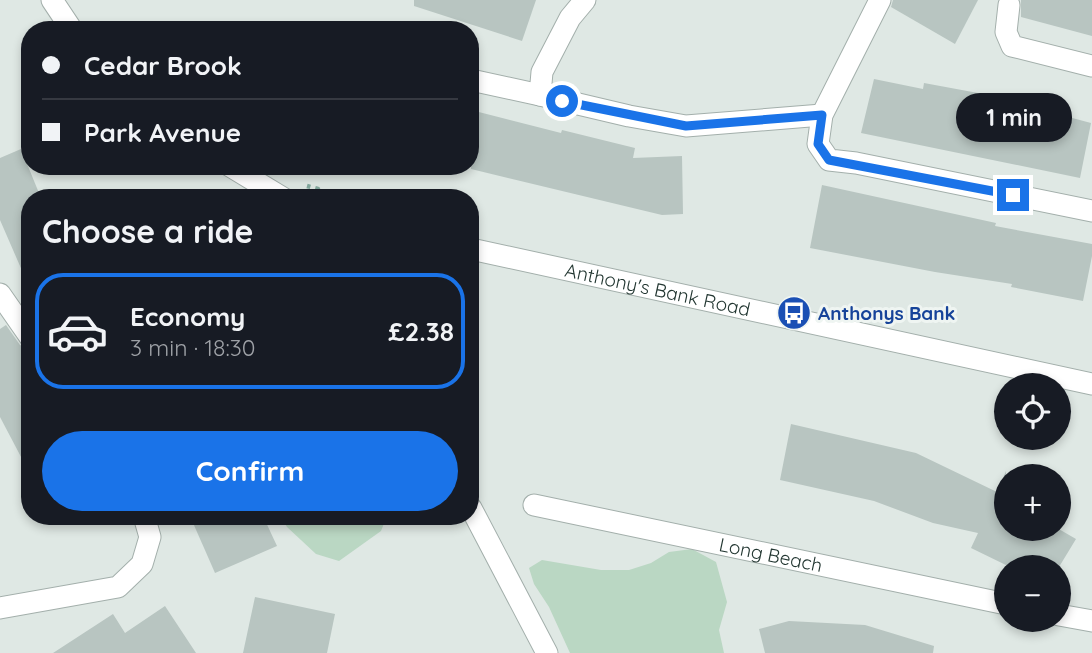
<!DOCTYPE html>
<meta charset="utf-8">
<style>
:root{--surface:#171b24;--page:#20242c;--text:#f1f3f6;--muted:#9ea1a6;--line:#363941;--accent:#1a73e8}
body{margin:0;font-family:Quicksand,sans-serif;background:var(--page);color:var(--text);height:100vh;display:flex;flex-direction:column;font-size:26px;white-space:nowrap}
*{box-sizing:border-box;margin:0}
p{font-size:23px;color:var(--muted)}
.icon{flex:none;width:38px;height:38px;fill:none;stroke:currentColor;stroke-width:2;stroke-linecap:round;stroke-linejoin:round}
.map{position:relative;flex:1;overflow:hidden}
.details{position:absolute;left:21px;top:189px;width:458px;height:336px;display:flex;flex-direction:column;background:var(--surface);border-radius:28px;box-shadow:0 4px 10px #0003}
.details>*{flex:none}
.hud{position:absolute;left:21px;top:21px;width:458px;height:154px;border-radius:28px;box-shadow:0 4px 10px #0003;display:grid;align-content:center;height:154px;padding:0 21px;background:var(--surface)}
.buttons{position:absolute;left:994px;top:373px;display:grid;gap:14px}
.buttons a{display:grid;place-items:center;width:77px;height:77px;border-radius:50%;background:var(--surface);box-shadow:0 4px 10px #0003;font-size:35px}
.end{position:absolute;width:32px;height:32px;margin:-16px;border:9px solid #1a73e8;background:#fff;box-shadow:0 0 0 4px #fff}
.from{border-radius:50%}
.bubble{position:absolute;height:49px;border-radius:24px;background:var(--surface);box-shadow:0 4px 10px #0003;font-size:23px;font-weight:800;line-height:49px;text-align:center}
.hud b{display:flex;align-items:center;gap:24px;height:66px;font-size:26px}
.hud b+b{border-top:2px solid var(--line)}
.hud i{width:18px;height:18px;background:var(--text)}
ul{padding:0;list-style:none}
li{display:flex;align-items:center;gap:21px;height:116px;margin:0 14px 10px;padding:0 7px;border:4px solid transparent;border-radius:28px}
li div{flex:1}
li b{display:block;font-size:26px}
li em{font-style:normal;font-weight:800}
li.current{border-color:var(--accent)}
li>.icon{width:63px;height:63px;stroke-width:1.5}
h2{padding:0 21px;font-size:32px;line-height:84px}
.button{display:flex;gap:14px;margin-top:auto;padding:14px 21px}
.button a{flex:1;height:80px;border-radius:42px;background:var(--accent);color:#fff;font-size:28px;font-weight:800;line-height:80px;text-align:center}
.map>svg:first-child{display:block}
.green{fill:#bad7c3}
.building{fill:#b8c5c1}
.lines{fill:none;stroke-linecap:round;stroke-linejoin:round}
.minor-casing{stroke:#a3afab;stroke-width:23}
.path{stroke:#83a89e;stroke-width:4.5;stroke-dasharray:3.5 5;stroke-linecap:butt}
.minor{stroke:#fff;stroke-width:21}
.route{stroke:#1a73e8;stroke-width:9}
.labels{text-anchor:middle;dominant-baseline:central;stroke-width:6;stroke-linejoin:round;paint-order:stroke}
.street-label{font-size:19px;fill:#223631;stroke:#eff5f2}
.transit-label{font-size:19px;font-weight:bold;fill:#164399;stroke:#eff5f2;text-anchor:start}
</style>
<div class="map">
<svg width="1092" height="653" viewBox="0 0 1092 653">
<rect width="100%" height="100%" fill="#dfe8e4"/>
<!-- green -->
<g class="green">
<path d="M280,516H387L381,531L339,561L316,554L287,527Z"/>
<path d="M692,549L716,562L727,602L719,630L724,653H570L549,607L534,584L529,568L542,560L601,570H629L651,563L669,552Z"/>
</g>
<!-- building -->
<g class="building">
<path d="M414,0H536L522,41L414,6Z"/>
<path d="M893,0H978L955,44L891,7Z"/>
<path d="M1021,0H1092V36L1021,17Z"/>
<path d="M874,79L923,89L924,83L978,93L1091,123L1080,178L861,133Z"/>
<path d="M471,110L561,133L562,130L635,148L633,158L682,156L683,214L662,215L471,169Z"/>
<path d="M21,149L41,198H30V289L0,220V158Z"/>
<path d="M822,185L996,223L995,226L1092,244V256L1083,301L1011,287L1012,284L935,272L810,248Z"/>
<path d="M6,325L20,345L30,350V474L0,417V329Z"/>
<path d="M791,424L916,453L997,492L1006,471V528H1057L1076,539L1059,567H1010L971,548L978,533L933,523L874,501L780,480Z"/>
<path d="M190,516H263L277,546L215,573Z"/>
<path d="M255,597L335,614L327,653H243Z"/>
<path d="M165,606L196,653H53L113,614L125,633Z"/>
<path d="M789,621L865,625L934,646L933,653H765L759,629Z"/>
</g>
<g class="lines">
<!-- minor casing -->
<g class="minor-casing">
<g id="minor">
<path d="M52,0L72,30"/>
<path d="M880,0L822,115L818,144L829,160L856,163L1092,211"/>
<path d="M1009,5L1006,32L1012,46L1092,66"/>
<path d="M471,80L540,95L542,72L570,18L585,0"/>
<path d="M540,95L629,116L686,126L822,115"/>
<path d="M230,166L283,198"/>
<path id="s1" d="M471,249L1092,384"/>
<path d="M0,294L30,337"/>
<path id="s2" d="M534,505L1006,604"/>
<path d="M471,508L547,653"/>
<path d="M0,608L118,587L142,564L150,537L144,516"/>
<path d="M1059,615L1092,621"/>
</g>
</g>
<!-- path -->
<path class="path" d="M307,186L318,189L315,198"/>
<!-- minor -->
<use href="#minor" class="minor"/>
</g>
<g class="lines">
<!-- route -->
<path class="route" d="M562,101L686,126L822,115L818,144L829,160L1013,195"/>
</g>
<!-- icons -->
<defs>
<g id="bus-disc" transform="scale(1.75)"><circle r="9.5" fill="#1a4fb4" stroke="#eff5f2"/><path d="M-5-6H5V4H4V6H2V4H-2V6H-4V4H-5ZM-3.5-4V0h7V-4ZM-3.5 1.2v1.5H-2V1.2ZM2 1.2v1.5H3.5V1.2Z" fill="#fff"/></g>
</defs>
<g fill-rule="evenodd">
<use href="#bus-disc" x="794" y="313"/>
</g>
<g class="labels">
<!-- street labels -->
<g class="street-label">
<text stroke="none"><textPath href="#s1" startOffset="191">Anthony's Bank Road</textPath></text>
<text stroke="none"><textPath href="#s2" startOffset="242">Long Beach</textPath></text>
</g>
<!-- transit labels -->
<g class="transit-label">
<text x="818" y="313">Anthonys Bank</text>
</g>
</g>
</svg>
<div class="buttons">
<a><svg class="icon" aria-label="locate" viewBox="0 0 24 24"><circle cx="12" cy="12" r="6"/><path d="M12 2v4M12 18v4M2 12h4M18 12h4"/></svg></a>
<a>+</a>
<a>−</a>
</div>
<i class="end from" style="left:562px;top:101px"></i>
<i class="end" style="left:1013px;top:195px"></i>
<div class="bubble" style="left:956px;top:93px;width:116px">1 min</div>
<div class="hud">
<b><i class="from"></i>Cedar Brook</b>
<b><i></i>Park Avenue</b>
</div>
<section class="details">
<h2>Choose a ride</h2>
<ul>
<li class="current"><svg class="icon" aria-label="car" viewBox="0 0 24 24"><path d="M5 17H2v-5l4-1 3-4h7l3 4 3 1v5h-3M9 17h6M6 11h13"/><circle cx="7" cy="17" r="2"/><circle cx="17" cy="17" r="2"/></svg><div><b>Economy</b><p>3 min · 18:30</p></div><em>£2.38</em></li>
</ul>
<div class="button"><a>Confirm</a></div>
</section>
</div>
